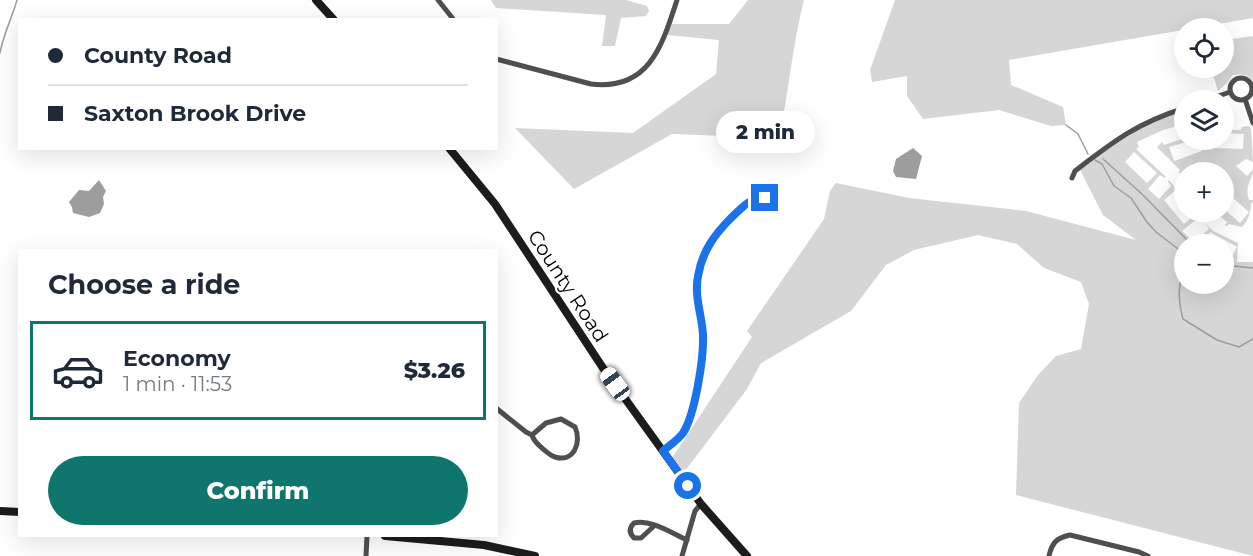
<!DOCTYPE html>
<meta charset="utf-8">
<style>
:root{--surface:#fff;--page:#f2f2f3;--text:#1f2937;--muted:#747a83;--line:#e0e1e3;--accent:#0f766e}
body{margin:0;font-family:Montserrat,sans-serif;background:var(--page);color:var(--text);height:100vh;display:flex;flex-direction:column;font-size:22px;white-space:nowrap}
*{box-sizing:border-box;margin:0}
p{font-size:20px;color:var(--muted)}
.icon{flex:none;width:33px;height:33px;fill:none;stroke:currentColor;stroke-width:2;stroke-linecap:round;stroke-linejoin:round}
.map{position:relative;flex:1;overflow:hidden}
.panel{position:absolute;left:18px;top:249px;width:480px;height:288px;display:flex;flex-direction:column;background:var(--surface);border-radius:0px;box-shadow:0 6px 24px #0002}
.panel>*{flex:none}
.hud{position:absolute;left:18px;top:18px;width:480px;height:132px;border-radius:0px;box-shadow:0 6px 24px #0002;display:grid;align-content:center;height:132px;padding:0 30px;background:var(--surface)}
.fabs{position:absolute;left:1174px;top:18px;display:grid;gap:12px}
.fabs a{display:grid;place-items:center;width:60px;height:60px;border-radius:50%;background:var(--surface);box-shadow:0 6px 24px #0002;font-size:30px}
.end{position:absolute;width:27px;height:27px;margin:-14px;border:8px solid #1a73e8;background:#fff;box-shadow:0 0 0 3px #fff}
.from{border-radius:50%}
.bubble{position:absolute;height:42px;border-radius:21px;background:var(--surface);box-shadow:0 6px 24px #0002;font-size:20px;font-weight:800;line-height:42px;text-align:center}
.car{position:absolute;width:18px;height:36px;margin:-18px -9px;border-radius:8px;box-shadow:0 0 4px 2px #0007;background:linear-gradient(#fff 24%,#345 0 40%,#fff 0 76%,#345 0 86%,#fff 0)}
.hud b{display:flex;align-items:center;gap:21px;height:57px;font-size:22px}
.hud b+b{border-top:2px solid var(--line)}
.hud i{width:15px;height:15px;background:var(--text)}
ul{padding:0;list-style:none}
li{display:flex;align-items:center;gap:18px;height:99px;margin:0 12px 9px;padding:0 18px;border:3px solid var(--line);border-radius:0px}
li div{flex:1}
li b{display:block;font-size:22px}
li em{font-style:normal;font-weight:800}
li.current{border-color:var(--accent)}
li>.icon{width:54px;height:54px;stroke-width:1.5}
h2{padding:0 30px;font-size:27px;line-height:72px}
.primary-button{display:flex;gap:12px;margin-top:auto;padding:12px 30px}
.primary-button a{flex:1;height:69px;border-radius:36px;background:var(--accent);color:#fff;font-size:24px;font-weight:800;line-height:69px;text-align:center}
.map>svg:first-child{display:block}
.green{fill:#d6d6d6;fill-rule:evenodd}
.water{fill:#9d9d9d}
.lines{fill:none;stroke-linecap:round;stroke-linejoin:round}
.stream{stroke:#9d9d9d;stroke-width:1.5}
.street{stroke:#4f4f4f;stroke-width:5}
.secondary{stroke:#1c1c1c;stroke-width:8}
.route{stroke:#1a73e8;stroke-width:8}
.labels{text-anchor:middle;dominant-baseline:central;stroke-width:4.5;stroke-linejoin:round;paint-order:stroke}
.street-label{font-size:20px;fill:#000;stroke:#fff}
</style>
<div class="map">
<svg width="1253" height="556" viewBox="0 0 1253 556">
<rect width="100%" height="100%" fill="#fff"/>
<!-- green -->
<g class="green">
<path d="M491,0H626L647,6L649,11L646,16L621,18L615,46H602L606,15L496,8Z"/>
<path d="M748,0H804C792,46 789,92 779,138L672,134L574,189L515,128L633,133L716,74L719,40L667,35L672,24H729Z"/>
<path d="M895,0H1253V18L1009,60L1011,85L1063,107L1066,125L1051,126L999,110L923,119L907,96V76L872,82L870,70Z"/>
<path d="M1253,36V82C1248,74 1241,74 1233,75L1226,84L1218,91L1211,68H1224V40Z"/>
<path d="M1185,111V124L1163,130L1137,142L1139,147L1136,149L1166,177L1164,178L1160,175L1148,189L1159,199L1171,186L1168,182L1169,180L1185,199V203L1175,191L1164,200L1184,224L1195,215L1192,212H1196L1204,221L1201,222L1198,218L1182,231L1194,242L1209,229L1206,224L1213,231L1238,243L1237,262H1253V556L1016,495L1019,403L1038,375L1056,356L1081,349L1089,304L1081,282L1044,268L1017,244L978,235L914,250L886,265L851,311L761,363L747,389L682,475L672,458L752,337L747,331L824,219L830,191L836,183L909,198L1026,211L1136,240L1103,215L1079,168C1111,143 1146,123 1185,111ZM1134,152L1157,173L1147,183L1125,162ZM1210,232L1237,247L1230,260L1224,257V284H1185V244H1202Z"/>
<path d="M1248,126L1251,128L1253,162L1246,159L1236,166L1247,176L1253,169C1253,182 1244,183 1249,200H1253V203H1251C1251,211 1248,222 1242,227L1229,224L1227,226H1225L1227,222L1215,212H1224V209L1240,223L1249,212L1227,193L1224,195V172H1208L1199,162L1189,172H1185V176L1182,172L1178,174L1180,170L1157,147L1162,142L1164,145L1185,138V140H1193L1169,147L1174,161L1202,151L1199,140H1212V148L1243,149L1244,134L1224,133V130H1241L1242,127Z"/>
</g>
<!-- water -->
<g class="water">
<path d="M913,148L922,156L916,179L896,177L893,171L896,159Z"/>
<path d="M99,180L106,191L103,197L104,204L100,213L89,217L73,213L72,207L69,202L79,190L89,191Z"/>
</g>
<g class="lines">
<!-- stream -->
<g class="stream">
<path d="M0,53C3,35 12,18 17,0"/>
<path d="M1066,125L1078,134L1088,154"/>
<path d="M1103,159L1143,195L1191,244"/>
<path d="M1095,160L1102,164L1114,186L1131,198L1147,222L1156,232L1182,252C1186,263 1181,274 1180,285C1178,297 1180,308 1183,319L1217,340L1239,347L1253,339"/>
<path d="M1224,265L1253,268"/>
</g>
<!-- street -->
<g class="street">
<path d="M438,0L454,20"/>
<path d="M496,59L591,84C649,91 662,46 677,0"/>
<circle cx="1241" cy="89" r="11"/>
<path d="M1245,99L1253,123"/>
<path d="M1207,100L1230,92"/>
<path d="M1072,178L1075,171C1114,141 1137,123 1185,108"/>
<path d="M496,408L526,432L532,435"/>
<path d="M561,419L575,427C582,442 574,463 555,457C551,456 547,452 543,449C538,444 534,442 532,435L546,423Z"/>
<path d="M663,451C670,446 678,440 683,433C695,414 704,357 703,335C701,305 691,284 704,254C709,240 720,229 731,218C742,208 749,198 765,198"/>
<path d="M654,526L641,538H634C629,533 629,528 634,523C651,519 671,533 687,540"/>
<path d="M366,556L367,536"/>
<path d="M682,556L695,511L701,504"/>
<path d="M1049,556C1052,542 1057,538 1070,535L1139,552L1148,556"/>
</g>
<!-- secondary -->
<g class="secondary">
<path d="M316,0L334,20"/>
<path d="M449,148L495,204L603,368L701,504L747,556"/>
<path d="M0,511L20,512"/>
<path d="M385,536L484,545L535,556"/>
</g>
</g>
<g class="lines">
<!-- route -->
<path class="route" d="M688,486L663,451C670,445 678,440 683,433C695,415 704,357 703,335C702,315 694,297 698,276C702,252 714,235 731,218C742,208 749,198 765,198"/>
</g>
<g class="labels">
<!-- street labels -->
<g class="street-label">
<text transform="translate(568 286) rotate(57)">County Road</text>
</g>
</g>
</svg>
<div class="fabs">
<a><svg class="icon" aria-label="locate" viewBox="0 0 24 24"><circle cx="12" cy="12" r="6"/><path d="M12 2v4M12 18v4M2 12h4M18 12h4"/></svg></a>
<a><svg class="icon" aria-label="layers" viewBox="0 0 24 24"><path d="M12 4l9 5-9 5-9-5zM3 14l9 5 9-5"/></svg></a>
<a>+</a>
<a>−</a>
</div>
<i class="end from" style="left:688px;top:486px"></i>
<i class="end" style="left:765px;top:198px"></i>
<div class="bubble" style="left:716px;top:111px;width:99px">2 min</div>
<i class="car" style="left:615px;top:384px;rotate:324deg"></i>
<div class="hud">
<b><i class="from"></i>County Road</b>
<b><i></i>Saxton Brook Drive</b>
</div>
<section class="panel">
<h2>Choose a ride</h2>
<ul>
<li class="current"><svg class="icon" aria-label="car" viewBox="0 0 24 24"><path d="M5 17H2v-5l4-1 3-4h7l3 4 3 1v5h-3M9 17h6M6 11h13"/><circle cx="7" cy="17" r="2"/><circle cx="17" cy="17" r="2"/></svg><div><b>Economy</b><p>1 min · 11:53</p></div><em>$3.26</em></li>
</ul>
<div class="primary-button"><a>Confirm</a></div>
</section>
</div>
